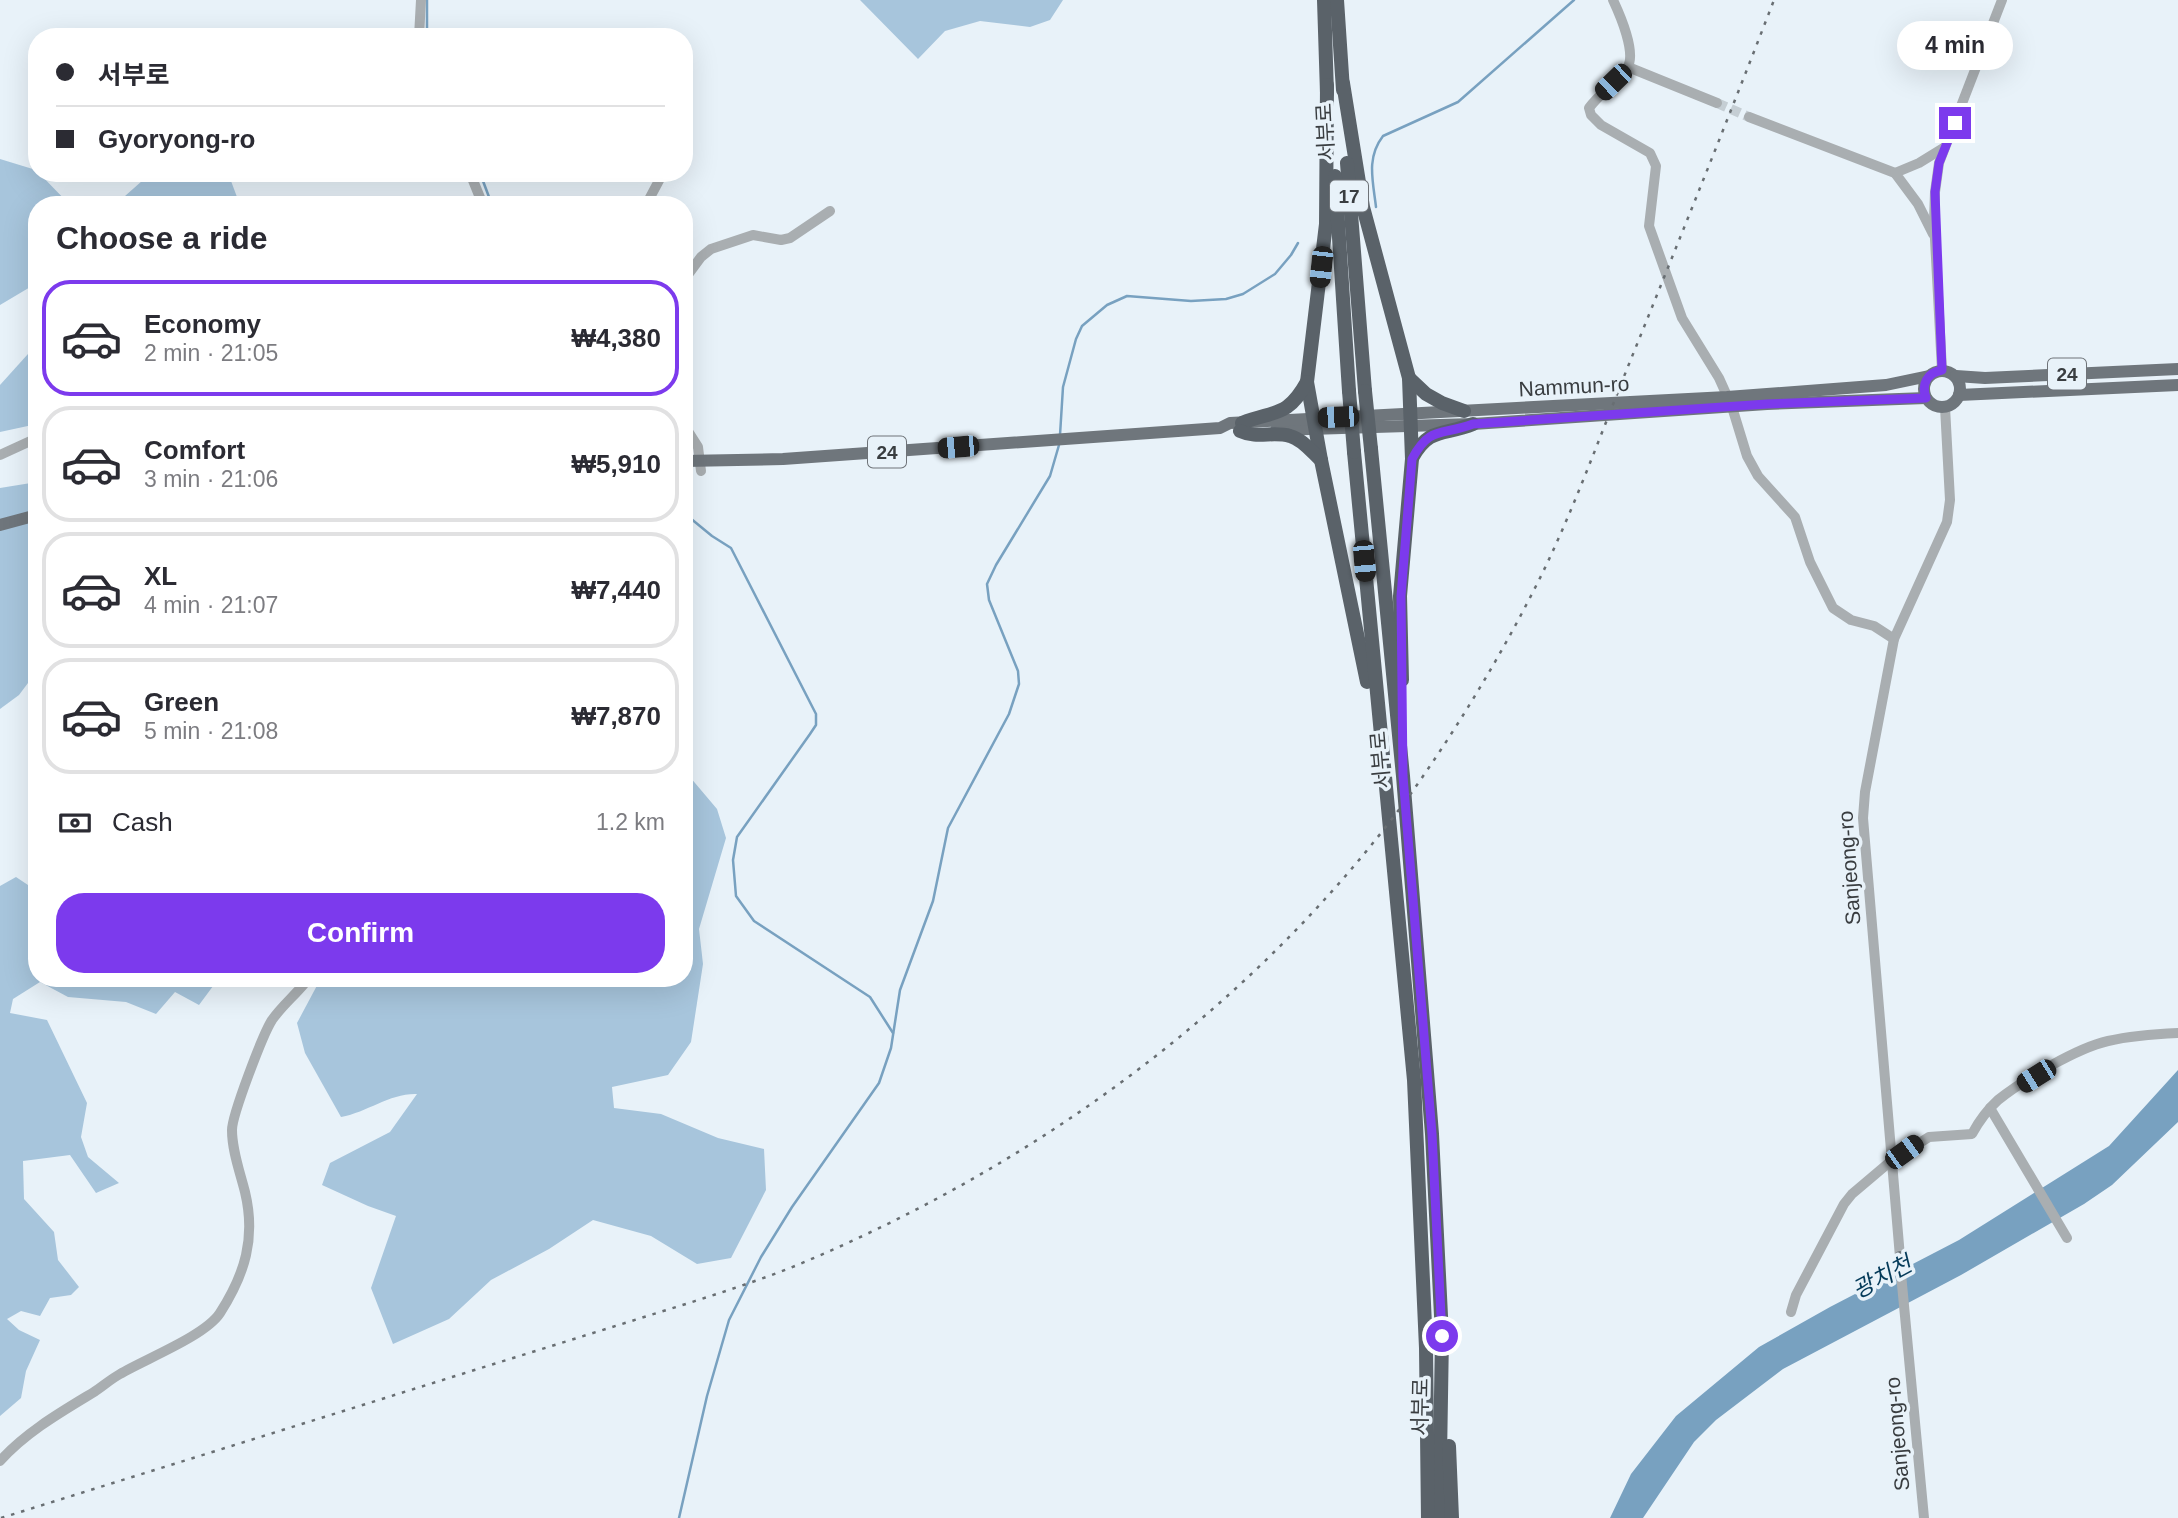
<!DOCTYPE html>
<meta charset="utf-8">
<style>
:root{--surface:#fff;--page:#f2f2f3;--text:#2b2b33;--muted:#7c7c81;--line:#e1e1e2;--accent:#7c3aed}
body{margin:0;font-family:Helvetica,"Noto Sans KR",sans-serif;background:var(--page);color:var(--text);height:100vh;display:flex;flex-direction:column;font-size:26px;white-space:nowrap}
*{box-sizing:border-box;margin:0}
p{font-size:23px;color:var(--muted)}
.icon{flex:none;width:38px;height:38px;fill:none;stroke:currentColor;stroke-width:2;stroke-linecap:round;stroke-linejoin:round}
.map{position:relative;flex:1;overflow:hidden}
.details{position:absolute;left:28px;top:196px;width:665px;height:791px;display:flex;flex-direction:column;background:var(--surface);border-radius:28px;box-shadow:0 7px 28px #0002}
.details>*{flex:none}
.hud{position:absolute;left:28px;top:28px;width:665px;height:154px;border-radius:28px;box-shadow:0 7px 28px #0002;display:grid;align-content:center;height:154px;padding:0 28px;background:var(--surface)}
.end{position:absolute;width:32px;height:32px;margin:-16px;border:9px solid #7c3aed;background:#fff;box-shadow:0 0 0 4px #fff}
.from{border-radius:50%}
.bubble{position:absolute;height:49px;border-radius:24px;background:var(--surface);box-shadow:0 7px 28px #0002;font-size:23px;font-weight:600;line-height:49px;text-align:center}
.car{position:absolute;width:21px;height:42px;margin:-21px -10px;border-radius:9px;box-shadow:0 0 5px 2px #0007;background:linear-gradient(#222 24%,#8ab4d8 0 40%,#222 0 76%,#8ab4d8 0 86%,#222 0)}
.hud b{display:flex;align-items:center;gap:24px;height:66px;font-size:26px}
.hud b+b{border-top:2px solid var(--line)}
.hud i{width:18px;height:18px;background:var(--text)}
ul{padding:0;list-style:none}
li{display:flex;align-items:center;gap:21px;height:116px;margin:0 14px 10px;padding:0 14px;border:4px solid var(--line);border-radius:28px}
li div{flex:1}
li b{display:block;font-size:26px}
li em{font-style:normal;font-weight:600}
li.active{border-color:var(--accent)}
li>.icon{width:63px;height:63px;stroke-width:1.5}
h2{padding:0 28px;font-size:32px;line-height:84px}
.pay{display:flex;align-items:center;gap:18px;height:77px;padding:0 28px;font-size:26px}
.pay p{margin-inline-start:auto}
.primary-button{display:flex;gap:14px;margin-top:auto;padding:14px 28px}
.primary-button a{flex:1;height:80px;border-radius:28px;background:var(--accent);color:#fff;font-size:28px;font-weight:600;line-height:80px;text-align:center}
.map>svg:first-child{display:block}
.green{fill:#a7c5dc}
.water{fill:#78a1c0}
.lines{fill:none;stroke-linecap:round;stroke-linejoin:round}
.stream{stroke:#78a1c0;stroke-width:2.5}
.minor-tunnel{stroke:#c5ced4;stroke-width:10;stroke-dasharray:10 5;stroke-linecap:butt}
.minor{stroke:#a9aeb1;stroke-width:10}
.major{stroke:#6f767c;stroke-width:12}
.highway{stroke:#5a6269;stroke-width:14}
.rail{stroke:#686e72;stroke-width:2.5;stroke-dasharray:3.5 7;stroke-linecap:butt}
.highway-bridge{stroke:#5a6269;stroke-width:14}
.route{stroke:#7c3aed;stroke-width:9}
.labels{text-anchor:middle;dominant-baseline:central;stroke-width:7;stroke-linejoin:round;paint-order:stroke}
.shield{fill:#e8f2f9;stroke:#6e7378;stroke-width:2}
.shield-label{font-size:19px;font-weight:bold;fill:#393d40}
.street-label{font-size:21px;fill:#393d40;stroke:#e8f2f9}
.water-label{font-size:23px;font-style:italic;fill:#043a59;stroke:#e8f2f9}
</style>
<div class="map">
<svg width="2178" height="1518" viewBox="0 0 2178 1518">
<rect width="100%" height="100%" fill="#e8f2f9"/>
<!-- green -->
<g class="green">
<path d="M860,0H1063L1050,20L1030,27L980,21L945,31L918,59Z"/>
<path d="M0,159L36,170L37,173H39L69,204L125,196L151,173H228L240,205H37V283L0,305Z"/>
<path d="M37,344V424L0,432V385Z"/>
<path d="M37,482V671L19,695L0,709V488Z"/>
<path d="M684,770L717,809L726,838L699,929L703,964L691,1042L668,1075L612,1087L614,1108L661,1114L718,1138L764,1149L766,1190L731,1258L697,1264L651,1236L593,1220L549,1249L491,1280L449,1319L393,1344L371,1288L396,1216L368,1206L322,1185L330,1163L390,1132L417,1094C390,1093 368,1112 341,1117L305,1053L297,1023L321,978H684Z"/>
<path d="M16,877L37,891V978H219L199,1005L175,992L156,1014L126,1002L68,997L40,982L13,999L10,1013L47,1020L87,1103L81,1137L88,1157L119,1183L96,1193L70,1155L23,1161L24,1199L54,1232L58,1260L79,1287L71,1295L50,1298L40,1316L21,1311L7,1319L19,1330L40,1340L26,1371L21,1398L0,1416V886Z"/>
</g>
<!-- water -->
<path class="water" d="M2178,1070V1122L2112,1185L2084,1204L1961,1275L1783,1369L1716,1420L1694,1442L1643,1518H1610L1631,1474L1676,1416L1759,1347L1830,1307L1959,1240L2109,1146Z"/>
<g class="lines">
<!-- stream -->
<g class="stream">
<path d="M427,37V0"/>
<path d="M480,173L492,205"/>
<path d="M1376,207C1373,181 1366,158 1383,136L1458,102L1574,0"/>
<path d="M1060,435L1063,387L1076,339L1082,326L1107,305L1127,296L1191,301L1226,299L1243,294L1275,274L1291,255L1298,243"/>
<path d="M684,513L712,536L731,548L816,714V725L810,734L737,837L733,860L736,896L754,921L870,997L893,1033"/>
<path d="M679,1518L707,1396L729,1320L761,1257L792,1207L879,1083L891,1048L900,990L933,901L948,828L1009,714L1019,684L1018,671L989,600L987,584L996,565L1050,476L1059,445"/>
</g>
<!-- minor-tunnel -->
<path class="minor-tunnel" d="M1717,103L1749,117"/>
<!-- minor -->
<g class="minor">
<path d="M1613,0C1620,15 1637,54 1627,68C1616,83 1600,93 1589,108L1591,115L1601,125L1650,153L1656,166L1649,226L1682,318L1719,378L1732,407L1747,456L1758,476L1795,517L1810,562L1833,608L1851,620L1874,626L1894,639"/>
<path d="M419,37L421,0"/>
<path d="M1628,67L1717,103"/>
<path d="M1749,117L1895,173"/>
<path d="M470,173L483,205"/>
<path d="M646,205L663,173"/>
<path d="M1933,234L1918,204L1895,173L1919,163L1945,147"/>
<path d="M684,280L701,257L711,249L753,235L781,240L790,238L830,211"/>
<path d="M1942,370L1934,221L1935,192L1939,163L2002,0"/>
<path d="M684,425L698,447L701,471"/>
<path d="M0,455L37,438"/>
<path d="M1990,1108L2067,1238"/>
<path d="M1900,1257L1863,818L1865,792L1894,639L1947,522L1950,500L1945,407"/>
<path d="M1900,1263L1924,1518"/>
<path d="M1791,1312L1796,1295L1844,1204L1852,1194L1891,1161L1929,1137L1972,1134C1979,1121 1987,1110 1998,1100C2023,1080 2077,1048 2108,1041C2130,1036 2155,1034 2178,1033"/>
<path d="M0,1461C26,1432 61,1412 94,1392C103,1386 111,1379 120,1374C145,1359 205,1336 220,1313C245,1274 256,1238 245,1192C240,1172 232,1151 232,1130C232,1115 263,1034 272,1020C281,1007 294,996 304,984L306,978"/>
</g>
<!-- major -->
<g class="major">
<circle cx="1942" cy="389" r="18"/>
<path d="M1956,376L1985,378L2178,369"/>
<path d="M1959,395L2178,385"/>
<path d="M1276,430L1473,424L1767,404L1926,398"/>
<path d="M684,461L783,459L1220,428L1230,423L1727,397L1886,385L1929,376"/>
<path d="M0,525L37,515"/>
<path d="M1900,1257V1263"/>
</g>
<!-- highway -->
<g class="highway">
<path d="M1324,0L1327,93"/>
<path d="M1337,0L1343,90"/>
<path d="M1343,83L1363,207L1409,378L1412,459L1400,596L1402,680"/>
<path d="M1327,85L1326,224L1307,382L1321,460L1367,682"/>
<path d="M1347,163L1365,391"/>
<path d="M1335,176L1349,391"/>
<path d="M1409,378L1426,394L1442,403L1464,411"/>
<path d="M1242,423C1275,410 1287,418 1307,382"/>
<path d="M1240,431C1257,439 1273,431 1290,436C1302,439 1312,452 1321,460"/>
<path d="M1371,449L1403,776L1432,1134L1442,1336L1439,1518"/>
<path d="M1354,452L1414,1080L1426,1348L1428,1518"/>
<path d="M1412,458C1430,426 1444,436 1473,424"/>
<path d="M1449,1446L1452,1518"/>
</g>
<!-- rail -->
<path class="rail" d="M1,1518L689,1303C723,1292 757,1281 790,1268C1033,1168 1257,1006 1412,792C1460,724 1503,652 1540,578C1574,509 1600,436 1629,364C1678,243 1727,122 1774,0"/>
<!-- highway-bridge -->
<g class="highway-bridge">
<path d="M1349,391L1354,452"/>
<path d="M1365,391L1371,449"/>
</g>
</g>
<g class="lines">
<!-- route -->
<path class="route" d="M1442,1336L1432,1134L1403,776L1401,596L1412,459C1430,425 1442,436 1473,424L1767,404L1926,398C1921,384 1927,373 1942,370L1935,192L1939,163L1955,123"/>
</g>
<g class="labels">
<!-- shield labels -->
<g class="shield">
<rect x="1330" y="180.5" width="38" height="31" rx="5"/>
<rect x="2048" y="358.5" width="38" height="31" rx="5"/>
<rect x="868" y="436.5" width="38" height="31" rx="5"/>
</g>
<g class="shield-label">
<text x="1349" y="196">17</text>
<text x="2067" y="374">24</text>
<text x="887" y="452">24</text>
</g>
<!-- street labels -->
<g class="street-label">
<text transform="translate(1325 132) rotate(-93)">서부로</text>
<text transform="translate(1574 386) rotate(-3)">Nammun-ro</text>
<text transform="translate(1380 760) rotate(-95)">서부로</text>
<text transform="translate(1849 868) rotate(-94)">Sanjeong-ro</text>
<text transform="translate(1420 1407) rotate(-89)">서부로</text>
<text transform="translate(1897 1434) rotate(-95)">Sanjeong-ro</text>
</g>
<!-- water labels -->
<g class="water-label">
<text transform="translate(1882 1277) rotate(-28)">광치천</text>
</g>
</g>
</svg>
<i class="end from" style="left:1442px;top:1336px"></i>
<i class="end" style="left:1955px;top:123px"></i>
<div class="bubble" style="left:1897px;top:21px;width:116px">4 min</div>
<i class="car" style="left:1613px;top:82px;rotate:226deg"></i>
<i class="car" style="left:1321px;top:267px;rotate:186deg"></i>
<i class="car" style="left:1338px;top:417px;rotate:268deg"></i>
<i class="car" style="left:958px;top:447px;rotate:265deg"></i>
<i class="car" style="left:1364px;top:561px;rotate:175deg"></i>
<i class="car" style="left:2036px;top:1076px;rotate:238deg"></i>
<i class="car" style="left:1904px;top:1152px;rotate:54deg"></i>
<div class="hud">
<b><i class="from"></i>서부로</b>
<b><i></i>Gyoryong-ro</b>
</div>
<section class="details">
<h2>Choose a ride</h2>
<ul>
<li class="active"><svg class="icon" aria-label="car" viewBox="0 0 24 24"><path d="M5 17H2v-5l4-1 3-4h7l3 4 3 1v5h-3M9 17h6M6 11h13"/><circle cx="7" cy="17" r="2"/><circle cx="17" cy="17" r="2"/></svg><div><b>Economy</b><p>2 min · 21:05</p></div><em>₩4,380</em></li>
<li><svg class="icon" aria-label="car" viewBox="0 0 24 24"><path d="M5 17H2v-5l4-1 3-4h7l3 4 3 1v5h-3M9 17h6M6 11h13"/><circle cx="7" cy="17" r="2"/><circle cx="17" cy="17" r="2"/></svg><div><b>Comfort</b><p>3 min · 21:06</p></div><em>₩5,910</em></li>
<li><svg class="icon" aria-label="car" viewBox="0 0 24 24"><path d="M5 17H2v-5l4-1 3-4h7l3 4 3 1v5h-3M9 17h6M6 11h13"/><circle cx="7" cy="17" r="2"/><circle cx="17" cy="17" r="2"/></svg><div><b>XL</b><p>4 min · 21:07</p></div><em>₩7,440</em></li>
<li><svg class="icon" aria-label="car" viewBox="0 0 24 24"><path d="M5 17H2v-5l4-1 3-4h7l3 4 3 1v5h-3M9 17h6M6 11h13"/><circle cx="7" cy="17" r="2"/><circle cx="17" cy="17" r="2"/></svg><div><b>Green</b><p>5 min · 21:08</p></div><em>₩7,870</em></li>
</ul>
<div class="pay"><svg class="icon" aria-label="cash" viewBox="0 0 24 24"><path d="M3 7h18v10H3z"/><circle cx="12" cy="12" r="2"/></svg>Cash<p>1.2 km</p></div>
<div class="primary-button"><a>Confirm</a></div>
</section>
</div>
